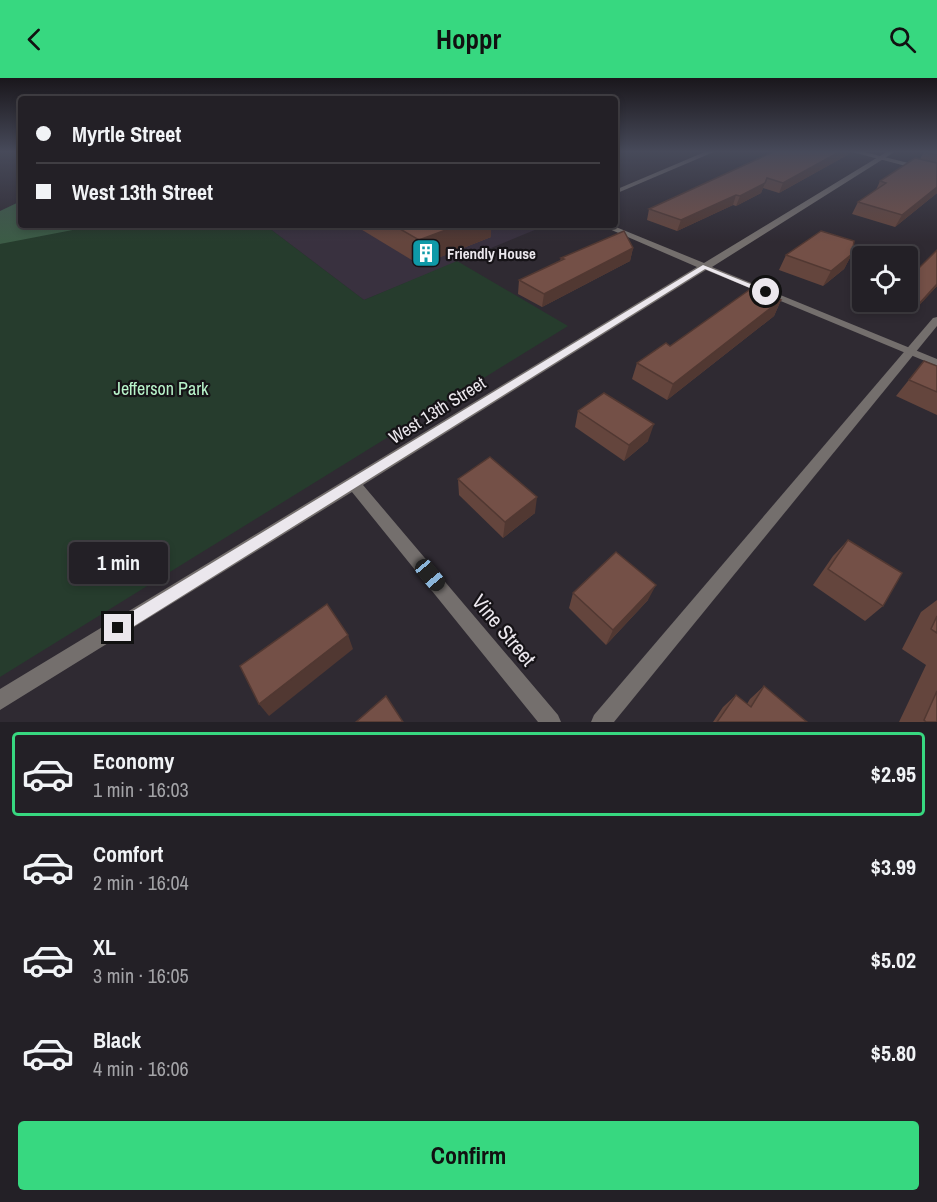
<!DOCTYPE html>
<meta charset="utf-8">
<style>
:root{--surface:#232026;--page:#2b282e;--text:#f1f3f6;--muted:#a3a3a7;--line:#403e43;--accent:#37d880}
body{margin:0;font-family:"Archivo Narrow",sans-serif;background:var(--page);color:var(--text);height:100vh;display:flex;flex-direction:column;font-size:22px;white-space:nowrap}
*{box-sizing:border-box;margin:0}
p{font-size:20px;color:var(--muted)}
.icon{flex:none;width:33px;height:33px;fill:none;stroke:currentColor;stroke-width:2;stroke-linecap:round;stroke-linejoin:round}
.map{position:relative;height:644px;overflow:hidden}
.panel{display:flex;flex-direction:column;background:var(--surface);flex:1}
.panel>*{flex:none}
.hud{position:absolute;left:18px;top:18px;width:600px;height:132px;border-radius:6px;box-shadow:0 3px 9px #0003,0 0 0 2px var(--line);display:grid;align-content:center;height:132px;padding:0 18px;background:var(--surface)}
.buttons{position:absolute;left:852px;top:168px;display:grid;gap:12px}
.buttons a{display:grid;place-items:center;width:66px;height:66px;border-radius:6px;background:var(--surface);box-shadow:0 3px 9px #0003,0 0 0 2px var(--line);font-size:30px}
.end{position:absolute;width:27px;height:27px;margin:-14px;border:8px solid #ebe7ed;background:#111;box-shadow:0 0 0 3px #111}
.from{border-radius:50%}
.bubble{position:absolute;height:42px;border-radius:6px;background:var(--surface);box-shadow:0 3px 9px #0003,0 0 0 2px var(--line);font-size:20px;font-weight:800;line-height:42px;text-align:center}
.car{position:absolute;width:18px;height:36px;margin:-18px -9px;border-radius:8px;box-shadow:0 0 4px 2px #0007;background:linear-gradient(#222 24%,#8ab4d8 0 40%,#222 0 76%,#8ab4d8 0 86%,#222 0)}
.hud b{display:flex;align-items:center;gap:21px;height:57px;font-size:22px}
.hud b+b{border-top:2px solid var(--line)}
.hud i{width:15px;height:15px;background:var(--text)}
ul{padding:10px 0 0;list-style:none}
li{display:flex;align-items:center;gap:18px;height:84px;margin:0 12px 9px;padding:0 6px;border:3px solid transparent;border-radius:6px}
li div{flex:1}
li b{display:block;font-size:22px}
li em{font-style:normal;font-weight:800}
li.active{border-color:var(--accent)}
li>.icon{width:54px;height:54px;stroke-width:1.5}
.cta{display:flex;gap:12px;margin-top:auto;padding:12px 18px}
.cta a{flex:1;height:69px;border-radius:6px;background:var(--accent);color:#111;font-size:24px;font-weight:800;line-height:69px;text-align:center}
header{display:flex;justify-content:space-between;align-items:center;height:78px;padding:0 18px;background:var(--accent);color:#111;font-size:27px;font-weight:800}
.map>svg:first-child{display:block}
.built{fill:#39313f}
.green{fill:#263c2d}
.forest{fill:#3c5c46}
.lines{fill:none;stroke-linecap:round;stroke-linejoin:round}
.lane{fill:#746f6d;fill-rule:evenodd}
.street{fill:#746f6d;fill-rule:evenodd}
.wall{fill:#64453d}
.shaded-wall{fill:#513832}
.building{fill:#745047;stroke:#513832;stroke-width:1.5}
.route{fill:#ebe7ed}
.labels{text-anchor:middle;dominant-baseline:central;stroke-width:4.5;stroke-linejoin:round;paint-order:stroke}
.far-poi-label{font-size:15px;font-weight:bold;fill:#ebe7ed;stroke:#161317;text-anchor:start}
.park-label{font-size:18px;fill:#b9f4cb;stroke:#161317}
.street-label{font-size:18px;fill:#ebe7ed;stroke:#161317}
.near-street-label{font-size:21px;fill:#ebe7ed;stroke:#161317}
</style>
<header><svg class="icon" aria-label="back" viewBox="0 0 24 24"><path d="M15 5l-7 7 7 7"/></svg>Hoppr<svg class="icon" aria-label="search" viewBox="0 0 24 24"><circle cx="10" cy="10" r="6"/><path d="M15 15l6 6"/></svg></header>
<div class="map">
<svg width="937" height="644" viewBox="0 0 937 644">
<rect width="100%" height="100%" fill="#2f2a32"/>
<!-- built -->
<path class="built" d="M265,147H547L364,222Z"/>
<!-- green -->
<path class="green" d="M77,147H265L364,222L457,183L568,248L0,599V166Z"/>
<!-- forest -->
<path class="forest" d="M21,123V147H86L83,150L0,166V133Z"/>
<g class="lines">
<!-- lane -->
<g class="lane">
<path d="M707,73H716L615,116V112Z"/>
<path d="M848,73H860L937,92V96Z"/>
<path d="M937,239V248L614,644H591L594,637L933,240Z"/>
</g>
<!-- street -->
<path class="street" d="M888,73H896L712,189L937,281V288L706,192L363,407L558,637L561,644H538L352,414L0,632V611L697,189L600,147H611L704,185Z"/>
</g>
<!-- wall -->
<g class="wall">
<path d="M937,73V115L895,149L852,136L858,124L876,112L880,103L920,81L924,74Z"/>
<path d="M849,76L779,115L763,110L761,115L736,128L733,127L677,153L647,142L649,131Z"/>
<path d="M354,147H491V159L420,187Z"/>
<path d="M633,170L630,183L542,229L518,216L519,202L560,183L561,180Z"/>
<path d="M937,172V208L911,236L882,225L883,224H908L917,192Z"/>
<path d="M852,176L844,191L823,208L779,192L786,177Z"/>
<path d="M781,222L774,238L667,322L632,301L637,285L670,268Z"/>
<path d="M924,283L937,288V337L896,318Z"/>
<path d="M578,333L648,363L624,383L575,349Z"/>
<path d="M458,401L535,435L503,460L459,417Z"/>
<path d="M848,462L883,528L865,543L813,507L833,478Z"/>
<path d="M573,515L648,522L606,567L569,530Z"/>
<path d="M937,522V644H899L926,587L902,571L921,534Z"/>
<path d="M764,608L807,644H713L723,629L736,617L747,626L750,621Z"/>
</g>
<!-- shaded-wall -->
<g class="shaded-wall">
<path d="M841,73H851L849,76L779,115L783,105Z"/>
<path d="M765,105L761,115L736,128L740,118Z"/>
<path d="M937,109V115L895,149L902,137Z"/>
<path d="M736,117L733,127L677,153L681,142Z"/>
<path d="M459,147H491V159L420,187L419,162Z"/>
<path d="M633,170L630,183L542,229L544,216Z"/>
<path d="M852,176L844,191L823,208L831,193Z"/>
<path d="M937,206V208L911,236L917,228Z"/>
<path d="M781,222L774,238L667,322L673,306Z"/>
<path d="M654,346L648,363L624,383L629,367Z"/>
<path d="M537,419L535,435L503,460L505,444Z"/>
<path d="M656,507L648,522L606,567L613,552Z"/>
<path d="M348,557L353,571L269,638L259,626Z"/>
</g>
<!-- building -->
<g class="building">
<path d="M775,73H841L783,105L767,100L765,105L740,118L736,117L681,142L649,131Z"/>
<path d="M925,73H937V77L924,74Z"/>
<path d="M915,80L937,85V109L902,137L858,124L886,105L880,103Z"/>
<path d="M393,147H459L419,162Z"/>
<path d="M624,153L633,170L544,216L519,202L564,181L561,180Z"/>
<path d="M821,153L854,163L852,176L831,193L786,177Z"/>
<path d="M937,172V206L917,228L904,224H908V198L914,191L917,192Z"/>
<path d="M752,210L781,222L673,306L637,285L666,265L670,268Z"/>
<path d="M924,283L937,288V314L909,302Z"/>
<path d="M604,315L654,346L629,367L578,333Z"/>
<path d="M490,379L537,419L505,444L458,401Z"/>
<path d="M848,462L902,495L883,528L828,491Z"/>
<path d="M616,474L656,507L613,552L573,515Z"/>
<path d="M327,526L348,557L259,626L240,588Z"/>
<path d="M937,538V555L931,551Z"/>
<path d="M764,608L807,644H717L736,617L751,629Z"/>
<path d="M937,613V644H926L924,642Z"/>
<path d="M386,618L403,644H356Z"/>
</g>
<!-- sky -->
<linearGradient id="sky" x2="0" y2="1"><stop stop-color="#1a171c"/><stop offset="0.45" stop-color="#474a5a"/><stop offset="1" stop-color="#474a5a" stop-opacity="0"/></linearGradient>
<rect width="937" height="164" fill="url(#sky)"/>
<!-- route -->
<path class="route" d="M703,187L770,214L764,216L705,191L123,555L118,557L113,555L111,550L113,545Z"/>
<!-- icons -->
<defs>
<g id="building-square" transform="scale(1.5)"><rect x="-9" y="-9" width="18" height="18" rx="4" fill="#0f9aa8" stroke="#161317"/><path d="M-4-6H4V6H1V3H-1V6H-4ZM-2.5-4.3h1.7v1.8h-1.7ZM.8-4.3h1.7v1.8H.8ZM-2.5-1h1.7V.8h-1.7ZM.8-1h1.7V.8H.8Z" fill="#fff"/></g>
</defs>
<g fill-rule="evenodd">
<use href="#building-square" x="426" y="175"/>
</g>
<g class="labels">
<!-- far-poi labels -->
<g class="far-poi-label">
<text x="447" y="175">Friendly House</text>
</g>
<!-- park labels -->
<g class="park-label">
<text x="161" y="310">Jefferson Park</text>
</g>
<!-- street labels -->
<g class="street-label">
<text transform="translate(437 332) rotate(-32)">West 13th Street</text>
</g>
<!-- near-street labels -->
<g class="near-street-label">
<text transform="translate(504 552) rotate(50)">Vine Street</text>
</g>
</g>
</svg>
<div class="buttons">
<a><svg class="icon" aria-label="locate" viewBox="0 0 24 24"><circle cx="12" cy="12" r="6"/><path d="M12 2v4M12 18v4M2 12h4M18 12h4"/></svg></a>
</div>
<i class="end from" style="left:766px;top:214px"></i>
<i class="end" style="left:118px;top:550px"></i>
<div class="bubble" style="left:69px;top:464px;width:99px">1 min</div>
<i class="car" style="left:430px;top:497px;rotate:140deg"></i>
<div class="hud">
<b><i class="from"></i>Myrtle Street</b>
<b><i></i>West 13th Street</b>
</div>
</div>
<section class="panel">
<ul>
<li class="active"><svg class="icon" aria-label="car" viewBox="0 0 24 24"><path d="M5 17H2v-5l4-1 3-4h7l3 4 3 1v5h-3M9 17h6M6 11h13"/><circle cx="7" cy="17" r="2"/><circle cx="17" cy="17" r="2"/></svg><div><b>Economy</b><p>1 min · 16:03</p></div><em>$2.95</em></li>
<li><svg class="icon" aria-label="car" viewBox="0 0 24 24"><path d="M5 17H2v-5l4-1 3-4h7l3 4 3 1v5h-3M9 17h6M6 11h13"/><circle cx="7" cy="17" r="2"/><circle cx="17" cy="17" r="2"/></svg><div><b>Comfort</b><p>2 min · 16:04</p></div><em>$3.99</em></li>
<li><svg class="icon" aria-label="car" viewBox="0 0 24 24"><path d="M5 17H2v-5l4-1 3-4h7l3 4 3 1v5h-3M9 17h6M6 11h13"/><circle cx="7" cy="17" r="2"/><circle cx="17" cy="17" r="2"/></svg><div><b>XL</b><p>3 min · 16:05</p></div><em>$5.02</em></li>
<li><svg class="icon" aria-label="car" viewBox="0 0 24 24"><path d="M5 17H2v-5l4-1 3-4h7l3 4 3 1v5h-3M9 17h6M6 11h13"/><circle cx="7" cy="17" r="2"/><circle cx="17" cy="17" r="2"/></svg><div><b>Black</b><p>4 min · 16:06</p></div><em>$5.80</em></li>
</ul>
<div class="cta"><a>Confirm</a></div>
</section>
